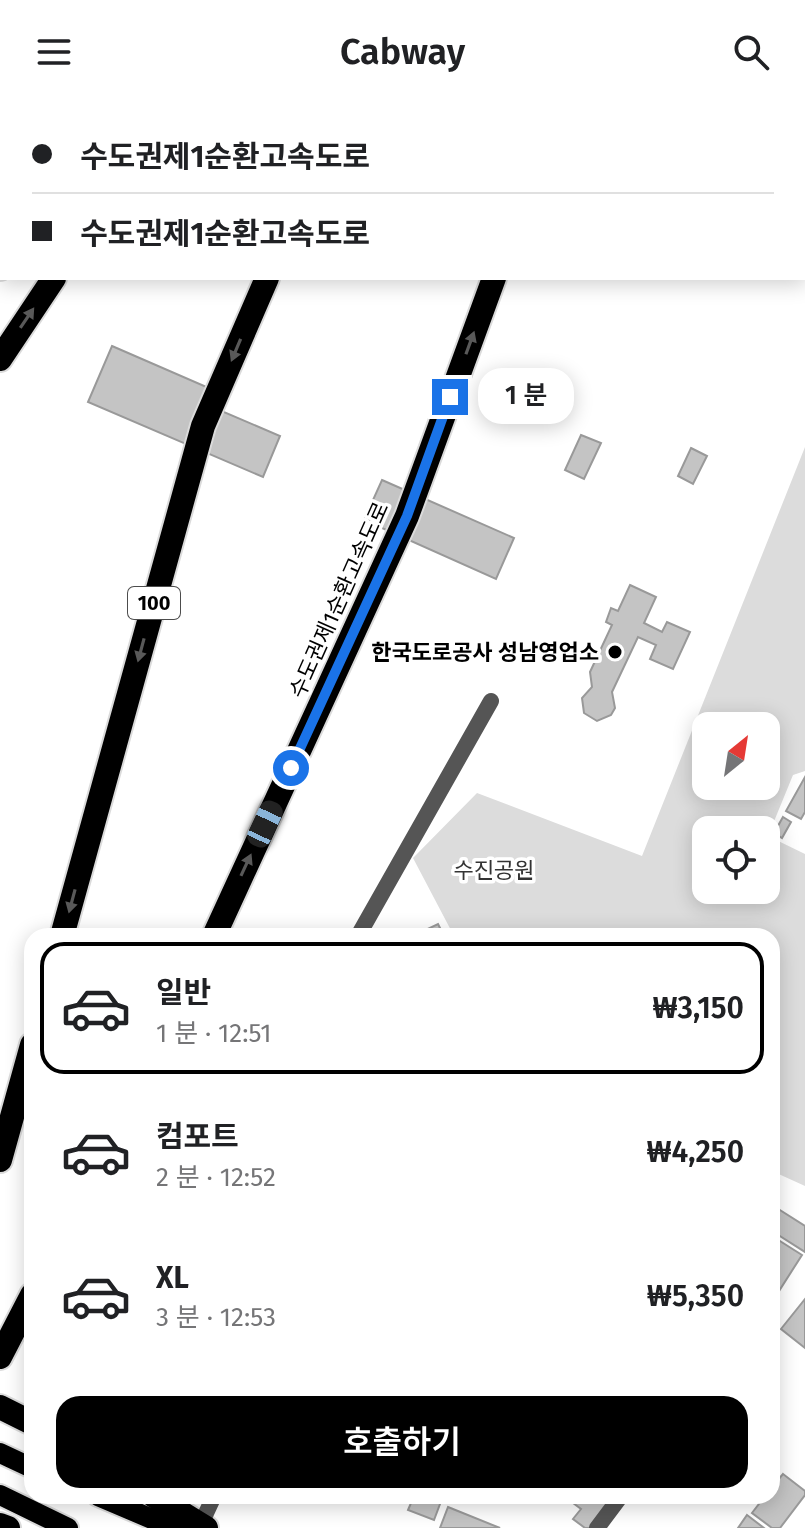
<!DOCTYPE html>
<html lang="ko">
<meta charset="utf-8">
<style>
:root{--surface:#fff;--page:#f6f6f6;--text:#202124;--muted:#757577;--line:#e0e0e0;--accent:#000}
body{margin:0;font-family:"Fira Sans","Noto Sans KR",sans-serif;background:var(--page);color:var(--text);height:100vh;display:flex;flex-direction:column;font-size:30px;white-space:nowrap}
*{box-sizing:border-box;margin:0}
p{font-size:26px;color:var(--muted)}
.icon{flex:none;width:44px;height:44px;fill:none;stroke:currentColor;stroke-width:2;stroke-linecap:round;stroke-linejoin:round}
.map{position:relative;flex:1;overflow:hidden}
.details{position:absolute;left:24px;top:824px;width:756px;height:576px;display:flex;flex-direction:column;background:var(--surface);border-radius:24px;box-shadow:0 4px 20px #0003}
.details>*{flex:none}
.banner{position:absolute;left:0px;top:0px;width:806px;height:176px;box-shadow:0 4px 20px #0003;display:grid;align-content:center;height:176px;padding:0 32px;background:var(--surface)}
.needle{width:52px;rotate:30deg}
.fabs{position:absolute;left:692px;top:608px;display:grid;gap:16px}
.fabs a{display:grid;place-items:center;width:88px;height:88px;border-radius:16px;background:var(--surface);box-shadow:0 4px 20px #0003;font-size:40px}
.end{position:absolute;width:36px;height:36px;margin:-18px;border:10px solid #1a73e8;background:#fff;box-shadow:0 0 0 4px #fff}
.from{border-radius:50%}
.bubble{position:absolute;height:56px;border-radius:24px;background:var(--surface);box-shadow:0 4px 20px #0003;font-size:26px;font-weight:600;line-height:56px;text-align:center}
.car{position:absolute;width:24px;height:48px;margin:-24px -12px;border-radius:10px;box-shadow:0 0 6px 2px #0007;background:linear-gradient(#222 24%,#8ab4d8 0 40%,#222 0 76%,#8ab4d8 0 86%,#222 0)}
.banner b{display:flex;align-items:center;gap:28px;height:76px;font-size:30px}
.banner b+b{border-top:2px solid var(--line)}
.banner i{width:20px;height:20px;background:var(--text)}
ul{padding:14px 0 0;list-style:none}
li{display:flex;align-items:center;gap:24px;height:132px;margin:0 16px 12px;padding:0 16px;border:4px solid transparent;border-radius:24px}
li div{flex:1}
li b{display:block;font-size:30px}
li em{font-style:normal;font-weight:600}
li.active{border-color:var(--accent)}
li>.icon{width:72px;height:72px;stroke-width:1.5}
.cta{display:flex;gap:16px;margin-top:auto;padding:16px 32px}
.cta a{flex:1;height:92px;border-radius:24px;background:var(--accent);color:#fff;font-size:32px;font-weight:600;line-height:92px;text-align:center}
header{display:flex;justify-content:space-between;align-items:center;height:104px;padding:0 32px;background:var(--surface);font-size:36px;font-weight:600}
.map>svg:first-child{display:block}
.green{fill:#dcdcdc;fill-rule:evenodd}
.building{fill:#c4c4c4;stroke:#999;stroke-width:2}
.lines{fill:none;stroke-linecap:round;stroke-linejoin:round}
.primary-casing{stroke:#dbdbdb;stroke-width:24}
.highway-casing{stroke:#dbdbdb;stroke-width:28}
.street{stroke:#555;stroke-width:16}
.primary{stroke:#000;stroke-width:20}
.highway{stroke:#000;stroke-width:24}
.oneway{fill:#595959}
.route{stroke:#1a73e8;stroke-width:10}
.poi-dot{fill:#000;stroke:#fff;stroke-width:3}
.labels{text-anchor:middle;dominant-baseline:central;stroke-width:7;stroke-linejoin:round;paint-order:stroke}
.shield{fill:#fff;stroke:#4c4c4c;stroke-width:2}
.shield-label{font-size:20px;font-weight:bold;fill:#000}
.street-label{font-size:22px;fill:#000;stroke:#fff}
.poi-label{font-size:22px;font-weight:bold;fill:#000;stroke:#fff;text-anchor:end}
.park-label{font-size:22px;fill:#333;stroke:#fff}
</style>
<header><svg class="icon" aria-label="menu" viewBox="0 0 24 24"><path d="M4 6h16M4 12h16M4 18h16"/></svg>Cabway<svg class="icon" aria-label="search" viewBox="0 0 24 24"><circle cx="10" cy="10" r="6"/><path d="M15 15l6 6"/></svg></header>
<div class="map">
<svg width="805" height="1424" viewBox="0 0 805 1424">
<rect width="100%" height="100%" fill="#fff"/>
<!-- green -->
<path class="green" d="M805,343V667L793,671L768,732L805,750V1082L772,1067V832H454L413,754L477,689L642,752ZM706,622H766V682H706ZM706,726H766V786H706Z"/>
<!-- building -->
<g class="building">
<path d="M701,0H779L778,2Z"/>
<path d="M801,0H805V121L804,2Z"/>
<path d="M112,242L225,291L219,306L280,332L263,373L88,298Z"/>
<path d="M581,331L601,339L584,375L565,366Z"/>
<path d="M691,344L707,352L693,380L678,372Z"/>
<path d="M382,376L514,434L496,475L364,416Z"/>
<path d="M630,481L656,493L644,519L662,528L667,518L690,528L673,565L650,555L656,541L638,533L612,588L615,604L611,611L597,617L584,609L582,594L592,583L590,568L612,521L606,518L611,504L618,507Z"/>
<path d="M805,673V708L801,715L786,707Z"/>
<path d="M783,713L791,718L782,734L774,729Z"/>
<path d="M438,820L444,832H413Z"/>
<path d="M772,1101L805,1122V1148L772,1127Z"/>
<path d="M772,1132L802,1151L772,1198Z"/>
<path d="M805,1195V1244L781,1225Z"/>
<path d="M783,1370L805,1387V1391L780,1424H772L752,1409L765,1392H772V1383Z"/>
<path d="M414,1392H443L434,1416L408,1406Z"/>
<path d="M608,1392L614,1397L593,1424H585L573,1415L581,1405L565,1393Z"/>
<path d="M448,1403L500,1424H440Z"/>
<path d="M747,1411L764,1424H738Z"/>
</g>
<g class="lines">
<!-- primary casing -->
<g class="primary-casing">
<g id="primary">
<path d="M0,1349L32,1364"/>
<path d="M0,1391L68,1424"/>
<path d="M98,1392L173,1424"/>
</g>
</g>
<!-- highway casing -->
<g class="highway-casing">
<g id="highway">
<path d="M109,2L111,0"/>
<path d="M169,2L170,0"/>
<path d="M341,2L342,0"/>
<path d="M553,2V0"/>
<path d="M0,164L2,160"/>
<path d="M0,255L54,174"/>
<path d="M62,832L203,322L267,174"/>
<path d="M214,832L407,412L494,174"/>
<path d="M0,1056L32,941"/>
<path d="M0,1253L32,1191"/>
<path d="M0,1303L32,1319"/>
<path d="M154,1392L206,1424"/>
<path d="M0,1421L8,1424"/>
</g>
</g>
<!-- street -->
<g class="street">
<path d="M358,832L491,597"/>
<path d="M201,1420L214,1392"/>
<path d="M597,1424L621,1392"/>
</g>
<!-- primary -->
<use href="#primary" class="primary"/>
<!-- highway -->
<use href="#highway" class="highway"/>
</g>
<!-- one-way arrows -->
<defs><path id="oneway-solid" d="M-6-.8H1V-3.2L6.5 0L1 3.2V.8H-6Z" transform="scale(2)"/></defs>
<g class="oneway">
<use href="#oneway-solid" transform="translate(27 214) rotate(-56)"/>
<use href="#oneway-solid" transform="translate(470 239) rotate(-70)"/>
<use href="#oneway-solid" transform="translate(236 246) rotate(113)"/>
<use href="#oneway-solid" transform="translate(141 546) rotate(105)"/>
<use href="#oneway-solid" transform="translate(246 761) rotate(-65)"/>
<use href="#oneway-solid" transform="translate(72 797) rotate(105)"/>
</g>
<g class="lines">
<!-- route -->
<path class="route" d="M291,664L407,412L450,293"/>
</g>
<!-- markers -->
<circle class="poi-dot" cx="615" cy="548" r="8"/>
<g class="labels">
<!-- shield labels -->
<rect class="shield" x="128" y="483" width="52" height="32" rx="6"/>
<g class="shield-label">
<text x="154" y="499">100</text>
</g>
<!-- street labels -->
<g class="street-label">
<text transform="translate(339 496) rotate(-66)">수도권제1순환고속도로</text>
</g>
<!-- poi labels -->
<g class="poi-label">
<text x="599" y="548">한국도로공사 성남영업소</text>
</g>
<!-- park labels -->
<g class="park-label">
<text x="494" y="766">수진공원</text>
</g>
</g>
</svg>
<div class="fabs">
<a><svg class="needle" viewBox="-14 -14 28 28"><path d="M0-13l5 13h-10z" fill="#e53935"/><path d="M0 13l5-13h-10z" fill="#757577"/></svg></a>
<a><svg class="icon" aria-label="locate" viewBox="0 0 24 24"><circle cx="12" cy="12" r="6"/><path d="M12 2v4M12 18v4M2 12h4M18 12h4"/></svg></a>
</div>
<i class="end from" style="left:291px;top:664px"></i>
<i class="end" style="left:450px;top:293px"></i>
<div class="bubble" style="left:478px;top:264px;width:96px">1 분</div>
<i class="car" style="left:265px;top:720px;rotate:25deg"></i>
<div class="banner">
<b><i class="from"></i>수도권제1순환고속도로</b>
<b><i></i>수도권제1순환고속도로</b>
</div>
<section class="details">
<ul>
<li class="active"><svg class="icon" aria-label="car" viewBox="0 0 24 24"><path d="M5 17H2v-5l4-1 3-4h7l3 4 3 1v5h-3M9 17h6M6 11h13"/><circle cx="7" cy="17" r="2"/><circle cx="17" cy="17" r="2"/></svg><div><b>일반</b><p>1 분 · 12:51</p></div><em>₩3,150</em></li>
<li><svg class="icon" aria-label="car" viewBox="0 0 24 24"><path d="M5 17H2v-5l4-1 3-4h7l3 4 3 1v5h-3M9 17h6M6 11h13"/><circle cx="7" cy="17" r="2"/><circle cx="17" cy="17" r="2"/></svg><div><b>컴포트</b><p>2 분 · 12:52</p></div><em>₩4,250</em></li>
<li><svg class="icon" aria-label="car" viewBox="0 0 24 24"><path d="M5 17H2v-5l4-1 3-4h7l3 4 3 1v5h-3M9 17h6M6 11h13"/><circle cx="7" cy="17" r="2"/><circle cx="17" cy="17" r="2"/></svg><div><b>XL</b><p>3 분 · 12:53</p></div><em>₩5,350</em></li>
</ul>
<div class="cta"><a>호출하기</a></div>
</section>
</div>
